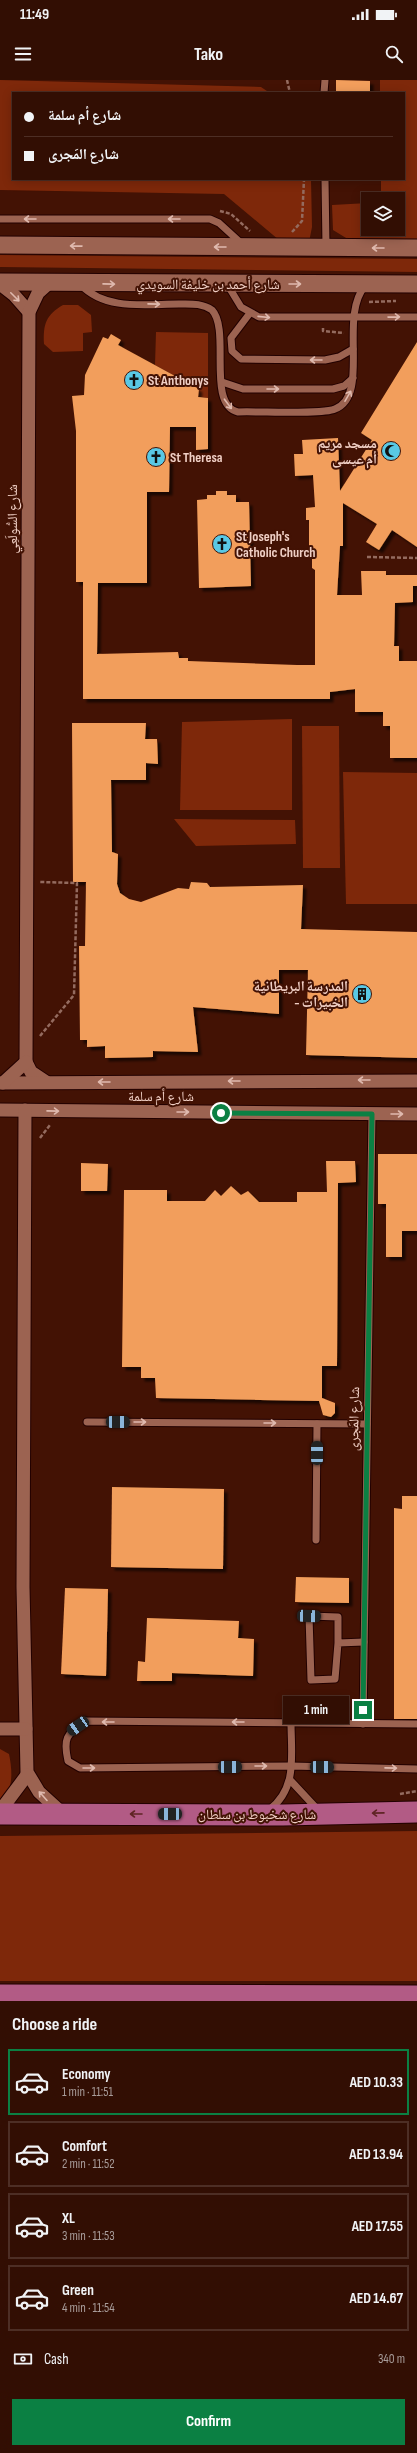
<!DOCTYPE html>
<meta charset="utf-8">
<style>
:root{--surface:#320e03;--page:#3d1c12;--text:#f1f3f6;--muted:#a89c9a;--line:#4d2e25;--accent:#0b8043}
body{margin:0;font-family:"Sofia Sans Condensed","Noto Naskh Arabic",sans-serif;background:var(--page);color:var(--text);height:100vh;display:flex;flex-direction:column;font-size:15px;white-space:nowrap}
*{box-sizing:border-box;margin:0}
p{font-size:13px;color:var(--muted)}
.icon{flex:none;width:22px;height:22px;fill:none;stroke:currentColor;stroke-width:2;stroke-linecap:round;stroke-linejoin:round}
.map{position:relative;height:1921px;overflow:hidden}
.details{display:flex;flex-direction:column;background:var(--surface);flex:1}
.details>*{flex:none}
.top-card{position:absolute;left:12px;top:12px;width:393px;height:88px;border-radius:0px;box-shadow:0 2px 10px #0003,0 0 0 1px var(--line);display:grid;align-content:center;height:88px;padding:0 12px;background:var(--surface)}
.controls{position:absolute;left:361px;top:112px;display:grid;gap:8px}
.controls a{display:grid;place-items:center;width:44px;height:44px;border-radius:0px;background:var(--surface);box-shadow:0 2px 10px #0003,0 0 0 1px var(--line);font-size:20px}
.end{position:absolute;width:18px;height:18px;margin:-9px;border:5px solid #0b8043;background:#fff;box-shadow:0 0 0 2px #fff}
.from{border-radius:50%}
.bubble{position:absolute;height:28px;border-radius:0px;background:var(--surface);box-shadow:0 2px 10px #0003,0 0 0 1px var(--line);font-size:13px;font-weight:700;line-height:28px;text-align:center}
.car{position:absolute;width:12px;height:24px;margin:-12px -6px;border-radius:5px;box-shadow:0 0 3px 1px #0007;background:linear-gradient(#222 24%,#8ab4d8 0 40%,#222 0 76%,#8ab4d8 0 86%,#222 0)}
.top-card b{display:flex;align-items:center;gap:14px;height:38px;font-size:15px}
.top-card b+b{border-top:1px solid var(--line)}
.top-card i{width:10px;height:10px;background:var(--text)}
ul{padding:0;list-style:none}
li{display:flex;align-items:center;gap:12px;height:66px;margin:0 8px 6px;padding:0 4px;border:2px solid var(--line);border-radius:0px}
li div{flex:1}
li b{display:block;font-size:15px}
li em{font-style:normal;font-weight:700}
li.on{border-color:var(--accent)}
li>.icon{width:36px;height:36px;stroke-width:1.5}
h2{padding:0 12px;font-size:18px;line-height:48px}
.pay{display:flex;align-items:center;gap:10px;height:44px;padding:0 12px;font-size:15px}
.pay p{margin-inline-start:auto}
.primary-button{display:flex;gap:8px;margin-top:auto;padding:8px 12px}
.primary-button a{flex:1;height:46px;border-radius:0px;background:var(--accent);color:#fff;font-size:16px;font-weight:700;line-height:46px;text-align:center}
.status{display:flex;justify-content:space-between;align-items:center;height:28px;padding:0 20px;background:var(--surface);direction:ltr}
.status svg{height:11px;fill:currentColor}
header{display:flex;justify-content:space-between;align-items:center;height:52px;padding:0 12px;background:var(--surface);font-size:18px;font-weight:700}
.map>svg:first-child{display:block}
.green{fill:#7e280a}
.building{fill:#f29e5b;filter:url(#shadow)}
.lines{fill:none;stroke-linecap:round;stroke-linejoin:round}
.service-casing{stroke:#220100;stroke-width:9}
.minor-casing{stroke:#220100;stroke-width:15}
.tertiary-casing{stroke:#220100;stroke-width:19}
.primary-casing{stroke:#220100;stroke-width:23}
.path{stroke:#946b5f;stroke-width:2.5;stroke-dasharray:4 2;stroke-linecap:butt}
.service{stroke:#9c6351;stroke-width:7}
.minor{stroke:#9c6351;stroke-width:13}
.tertiary{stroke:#9c6351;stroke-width:17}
.primary{stroke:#b25b85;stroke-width:21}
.oneway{stroke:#dfb9ae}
.oneway2{stroke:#5f2424}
.route{stroke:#0b8043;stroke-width:5}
.labels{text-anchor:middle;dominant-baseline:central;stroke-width:4;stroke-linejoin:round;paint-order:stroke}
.street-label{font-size:14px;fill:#f0cfc5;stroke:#431204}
.poi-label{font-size:14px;font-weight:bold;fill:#f0cfc5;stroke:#431204;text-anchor:start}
</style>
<div class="status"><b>11:49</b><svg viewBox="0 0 49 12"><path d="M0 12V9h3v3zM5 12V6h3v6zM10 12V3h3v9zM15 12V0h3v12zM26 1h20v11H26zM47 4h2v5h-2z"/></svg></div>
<header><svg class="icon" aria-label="menu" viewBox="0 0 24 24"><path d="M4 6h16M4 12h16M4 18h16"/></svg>Tako<svg class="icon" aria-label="search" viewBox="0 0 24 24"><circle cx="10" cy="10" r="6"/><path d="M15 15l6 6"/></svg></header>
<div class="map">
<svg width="417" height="1921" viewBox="0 0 417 1921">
<defs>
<filter id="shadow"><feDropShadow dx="3.5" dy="3.5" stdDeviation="1" flood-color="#0009"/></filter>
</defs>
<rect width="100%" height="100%" fill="#431204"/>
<!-- green -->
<g class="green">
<path d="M0,0L261,7L270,13H13V99H311L312,147L309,162L279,160L224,114L0,110Z"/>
<path d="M380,0H417V160L351,161L333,150L332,125L368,123V149H398V119H381V99H404V13H380Z"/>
<path d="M0,175L417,179V192L0,187Z"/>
<path d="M63,225H78L91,235L92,252L83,253V271L53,272L44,264C43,244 46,235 63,225Z"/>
<path d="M156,252L208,253V318L198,317L199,309L155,285Z"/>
<path d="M292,639V730H180L182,642Z"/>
<path d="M302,646H339L340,788H303Z"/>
<path d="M343,692L417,693V824H346Z"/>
<path d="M174,739L295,740L296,764L196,766Z"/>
<path d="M0,1669L9,1674C13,1694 13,1710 0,1724Z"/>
<path d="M417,1751V1901H0V1756Z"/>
</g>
<!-- building -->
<g class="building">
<path d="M336,0L370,1V13H336Z"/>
<path d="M111,254L121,260L118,265L199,309L198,317L208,318V369L196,370V347H170L169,412H147V503H98L97,574L178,572L179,578H188V581L297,585H315V490L312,488V466H309V440H306V428L315,427L313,395L295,396L294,374H303L302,360L338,358L340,411L372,360L361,353L417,262V467L392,450L379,470L366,462L377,444L343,423V466H340L337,515H362L361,491H386V495H417V506H413V522L395,523L394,566H399V581H417V678H390V646H383V632H355V609L330,612V619H83V502H76V351L72,316L84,315L85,295L103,257L108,259Z"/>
<path d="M216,411H227V415H236V422H249L251,506L199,508L197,420L207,419V415H216Z"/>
<path d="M72,643H146L145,659H157L158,684L146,683V700H111L112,772L118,774L117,804L120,813L129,819L141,822L178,808L189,809L191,802L207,803L210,807L303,805L301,849L417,852V978L306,975L308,890H279V934L193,927L198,972L153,971V977L105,978V966L87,967V960H80L79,866H85L86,802H73Z"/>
<path d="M378,1074H417V1151H402V1177H386V1124H378Z"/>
<path d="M326,1081H355L356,1102L338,1103L337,1286H322V1318L335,1323V1333L331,1337L323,1335L319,1321L156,1318L155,1298H141V1287H122L124,1110H167V1121H205L215,1110L221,1116L231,1106L241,1115L248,1111L259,1122H297V1112H327Z"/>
<path d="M81,1083L108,1084L107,1111H81Z"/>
<path d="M112,1407L224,1409L223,1489L111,1487Z"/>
<path d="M402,1416H417V1639H394V1428L402,1429Z"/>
<path d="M296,1497L349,1498V1523L295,1522Z"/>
<path d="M65,1508L108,1509L106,1596L61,1594Z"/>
<path d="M147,1538L239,1541L238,1558L254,1559L253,1596L172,1593V1601H137L138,1581L145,1582Z"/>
</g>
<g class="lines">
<!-- service casing -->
<g class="service-casing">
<g id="service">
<path d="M324,13L325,0"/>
<path d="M325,99L326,167"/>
<path d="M0,139H210L219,143L242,164"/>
<path d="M227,204L241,227L259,237H417"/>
<path d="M81,205C106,231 146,224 179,224C191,224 202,223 212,230C231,250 206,325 238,332C258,331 321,335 335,329C371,315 338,237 365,206"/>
<path d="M250,233L231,258L232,271L241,279L325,280L339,277L353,269"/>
<path d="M222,302L243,309H333L344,306L353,298"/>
<path d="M87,1342L367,1344"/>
<path d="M316,1460L317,1344"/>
<path d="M338,1563L335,1599L311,1600L309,1536L338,1537V1563L364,1562"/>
<path d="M363,1644L372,1034"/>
<path d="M417,1644L85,1641C66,1654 63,1659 68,1681L80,1688L291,1686L417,1689"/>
<path d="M291,1701L318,1730"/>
<path d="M269,1730C298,1708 291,1675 291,1642"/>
</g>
</g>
<!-- minor casing -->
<g class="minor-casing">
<g id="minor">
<path d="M0,204L14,215L29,232"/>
<path d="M46,1002L31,992L26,982L29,232L38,213L49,203"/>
<path d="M0,1003L417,1001"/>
<path d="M3,1003L26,982"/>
<path d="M0,1030L417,1034"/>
<path d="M25,1030L23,1507L27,1692L39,1712L62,1733"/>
<path d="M0,1649H26"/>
<path d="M0,1731L27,1695"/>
</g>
</g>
<!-- tertiary casing -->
<g class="tertiary-casing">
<g id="tertiary">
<path d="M0,165L417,168"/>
<path d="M0,202L417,204"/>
</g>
</g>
<!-- primary casing -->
<g class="primary-casing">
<g id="primary">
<path d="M0,1734L283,1735L417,1732"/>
<path d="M0,1915L417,1916"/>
</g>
</g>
<!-- path -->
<g class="path">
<path d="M287,0L290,13"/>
<path d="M220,131L231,134L250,151"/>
<path d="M292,152L302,141L304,99"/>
<path d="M369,222L396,221"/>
<path d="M323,248V251L344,253"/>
<path d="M367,477L417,478"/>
<path d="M40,956L74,915L77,803L40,802"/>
<path d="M40,1058L50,1045"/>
<path d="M400,1714L417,1711"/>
</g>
<!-- service -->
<use href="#service" class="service"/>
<!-- minor -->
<use href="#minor" class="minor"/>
<!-- tertiary -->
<use href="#tertiary" class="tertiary"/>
<!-- primary -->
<use href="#primary" class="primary"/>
</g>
<!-- one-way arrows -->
<defs><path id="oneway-shaft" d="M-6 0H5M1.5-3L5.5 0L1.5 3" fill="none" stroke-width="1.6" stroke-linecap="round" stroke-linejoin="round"/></defs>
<g class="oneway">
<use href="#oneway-shaft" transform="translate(30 139) rotate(-180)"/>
<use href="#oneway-shaft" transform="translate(174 139) rotate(-180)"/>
<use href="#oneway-shaft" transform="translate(76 166) rotate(-179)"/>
<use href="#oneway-shaft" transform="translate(220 167) rotate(-180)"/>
<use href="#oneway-shaft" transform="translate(378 168) rotate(180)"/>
<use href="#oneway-shaft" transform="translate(109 204) rotate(1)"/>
<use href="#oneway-shaft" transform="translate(295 204)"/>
<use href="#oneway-shaft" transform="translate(15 217) rotate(45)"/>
<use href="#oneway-shaft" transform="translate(154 224) rotate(1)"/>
<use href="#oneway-shaft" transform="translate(264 237) rotate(6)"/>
<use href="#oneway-shaft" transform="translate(394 237) rotate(-1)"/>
<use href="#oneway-shaft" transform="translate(316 280) rotate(-180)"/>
<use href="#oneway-shaft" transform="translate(273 309)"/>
<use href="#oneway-shaft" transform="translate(348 316) rotate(-60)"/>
<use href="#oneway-shaft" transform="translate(228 324) rotate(53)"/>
<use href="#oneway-shaft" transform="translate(364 1000) rotate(180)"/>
<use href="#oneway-shaft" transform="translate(234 1001) rotate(180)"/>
<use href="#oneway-shaft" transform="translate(104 1002) rotate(180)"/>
<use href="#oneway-shaft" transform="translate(53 1031) rotate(1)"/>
<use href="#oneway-shaft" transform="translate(183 1032)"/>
<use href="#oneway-shaft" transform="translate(397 1034)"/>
<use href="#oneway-shaft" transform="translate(140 1342)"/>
<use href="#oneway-shaft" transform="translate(270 1343)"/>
<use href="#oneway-shaft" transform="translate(108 1642) rotate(-180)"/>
<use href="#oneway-shaft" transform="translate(238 1642) rotate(-180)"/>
<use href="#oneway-shaft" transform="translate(261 1686)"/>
<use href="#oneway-shaft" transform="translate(89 1688)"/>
<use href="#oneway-shaft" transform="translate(391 1688) rotate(1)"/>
<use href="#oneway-shaft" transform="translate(43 1716) rotate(-132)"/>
</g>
<g class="oneway2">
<use href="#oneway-shaft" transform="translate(378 1733) rotate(179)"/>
<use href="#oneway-shaft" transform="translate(136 1734) rotate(-180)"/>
</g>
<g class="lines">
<!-- route -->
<path class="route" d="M221,1033L372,1034L363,1630"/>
</g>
<!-- icons -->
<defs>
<g id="church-disc" transform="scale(1)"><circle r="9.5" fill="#59c8e5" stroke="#431204"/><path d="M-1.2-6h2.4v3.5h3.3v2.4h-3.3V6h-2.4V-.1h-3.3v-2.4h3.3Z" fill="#111"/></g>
<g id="mosque-disc" transform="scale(1)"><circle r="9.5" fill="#59c8e5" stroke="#431204"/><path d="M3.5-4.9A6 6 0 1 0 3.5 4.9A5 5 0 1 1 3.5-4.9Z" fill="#111"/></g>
<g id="building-disc" transform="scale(1)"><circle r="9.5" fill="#59c8e5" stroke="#431204"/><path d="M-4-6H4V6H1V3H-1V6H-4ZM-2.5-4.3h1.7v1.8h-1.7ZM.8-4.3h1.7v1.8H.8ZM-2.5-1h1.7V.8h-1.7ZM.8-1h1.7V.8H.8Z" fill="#111"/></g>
</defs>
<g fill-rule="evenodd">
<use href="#church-disc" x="134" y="300"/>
<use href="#mosque-disc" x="391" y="371"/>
<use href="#church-disc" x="156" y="377"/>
<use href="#church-disc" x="222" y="464"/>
<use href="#building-disc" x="362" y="914"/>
</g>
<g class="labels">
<!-- street labels -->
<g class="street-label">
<text x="208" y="204">شارع أحمد بن خليفة السويدي</text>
<text transform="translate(12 439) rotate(-90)">شارع السُّولَعِي</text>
<text x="161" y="1016">شارع أم سلمة</text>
<text transform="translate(354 1339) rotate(-89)">شارع المَجرى</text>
<text x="257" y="1734">شارع شخبوط بن سلطان</text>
</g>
<!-- poi labels -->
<g class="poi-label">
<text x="148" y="300">St Anthonys</text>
<text x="377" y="363" text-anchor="end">مسجد مريم<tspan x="377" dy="16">أم عيسى</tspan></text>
<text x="170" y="377">St Theresa</text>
<text x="236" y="456">St Joseph's<tspan x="236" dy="16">Catholic Church</tspan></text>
<text x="348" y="906" text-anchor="end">المدرسة البريطانية<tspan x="348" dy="16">- الخبيرات</tspan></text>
</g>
</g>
</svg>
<div class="controls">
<a><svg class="icon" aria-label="layers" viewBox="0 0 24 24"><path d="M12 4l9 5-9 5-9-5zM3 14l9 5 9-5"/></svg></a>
</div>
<i class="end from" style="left:221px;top:1033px"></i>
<i class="end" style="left:363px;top:1630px"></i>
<div class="bubble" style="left:283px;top:1616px;width:66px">1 min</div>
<i class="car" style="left:118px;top:1342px;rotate:91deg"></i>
<i class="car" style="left:317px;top:1373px;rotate:0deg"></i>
<i class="car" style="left:309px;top:1536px;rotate:92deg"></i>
<i class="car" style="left:78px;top:1646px;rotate:236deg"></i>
<i class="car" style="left:230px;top:1687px;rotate:90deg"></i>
<i class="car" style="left:322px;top:1687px;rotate:91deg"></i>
<i class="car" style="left:170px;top:1734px;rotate:270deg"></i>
<div class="top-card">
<b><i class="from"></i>شارع أم سلمة</b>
<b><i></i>شارع المَجرى</b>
</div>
</div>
<section class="details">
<h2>Choose a ride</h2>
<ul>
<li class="on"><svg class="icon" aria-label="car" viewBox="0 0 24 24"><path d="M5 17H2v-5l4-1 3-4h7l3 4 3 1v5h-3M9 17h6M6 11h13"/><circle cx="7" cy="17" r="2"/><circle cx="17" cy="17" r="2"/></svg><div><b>Economy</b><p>1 min · 11:51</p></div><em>AED 10.33</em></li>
<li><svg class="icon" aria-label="car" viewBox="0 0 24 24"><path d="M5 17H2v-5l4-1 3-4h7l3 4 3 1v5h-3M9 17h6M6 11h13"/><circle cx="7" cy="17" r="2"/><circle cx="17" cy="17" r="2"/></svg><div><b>Comfort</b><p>2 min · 11:52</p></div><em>AED 13.94</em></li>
<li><svg class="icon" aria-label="car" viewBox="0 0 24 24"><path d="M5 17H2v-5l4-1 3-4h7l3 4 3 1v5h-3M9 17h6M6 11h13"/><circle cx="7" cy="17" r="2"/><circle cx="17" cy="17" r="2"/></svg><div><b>XL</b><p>3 min · 11:53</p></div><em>AED 17.55</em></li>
<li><svg class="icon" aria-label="car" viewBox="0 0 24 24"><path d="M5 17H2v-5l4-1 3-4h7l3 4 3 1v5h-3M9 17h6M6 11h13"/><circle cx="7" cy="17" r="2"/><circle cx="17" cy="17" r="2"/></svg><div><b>Green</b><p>4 min · 11:54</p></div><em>AED 14.67</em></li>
</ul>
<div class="pay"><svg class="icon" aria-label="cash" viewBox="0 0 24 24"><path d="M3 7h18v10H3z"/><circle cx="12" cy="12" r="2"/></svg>Cash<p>340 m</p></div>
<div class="primary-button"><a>Confirm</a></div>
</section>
